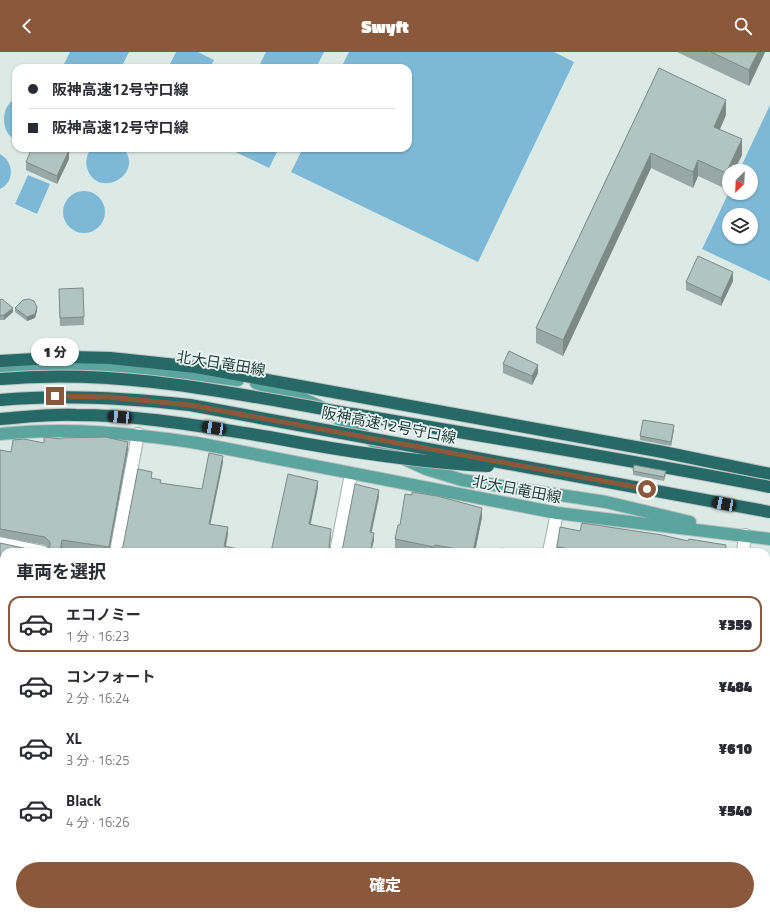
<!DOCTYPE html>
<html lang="ja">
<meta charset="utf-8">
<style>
:root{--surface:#fff;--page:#f7f7f7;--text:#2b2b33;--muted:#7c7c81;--line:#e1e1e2;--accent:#8a593b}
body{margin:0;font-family:"Titillium Web","Noto Sans JP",sans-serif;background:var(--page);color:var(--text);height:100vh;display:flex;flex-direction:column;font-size:15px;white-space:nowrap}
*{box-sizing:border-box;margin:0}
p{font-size:13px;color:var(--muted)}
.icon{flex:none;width:22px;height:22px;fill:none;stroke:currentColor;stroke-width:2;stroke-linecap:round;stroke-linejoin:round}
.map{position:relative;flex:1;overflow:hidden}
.panel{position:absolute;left:0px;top:496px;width:770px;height:368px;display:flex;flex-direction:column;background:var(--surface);border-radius:12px 12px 0 0;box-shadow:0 1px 3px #0004}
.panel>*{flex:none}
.hud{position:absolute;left:12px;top:12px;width:400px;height:88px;border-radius:12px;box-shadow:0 1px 3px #0004;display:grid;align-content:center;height:88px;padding:0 16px;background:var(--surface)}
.needle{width:26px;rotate:204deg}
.fabs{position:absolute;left:722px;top:112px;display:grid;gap:8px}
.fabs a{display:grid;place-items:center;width:36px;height:36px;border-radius:50%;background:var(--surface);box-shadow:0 1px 3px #0004;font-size:20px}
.end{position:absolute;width:18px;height:18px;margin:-9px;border:5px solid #8a593b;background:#fff;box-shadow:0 0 0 2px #fff}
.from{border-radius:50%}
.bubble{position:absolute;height:28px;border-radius:14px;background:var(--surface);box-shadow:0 1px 3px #0004;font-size:13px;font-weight:800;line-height:28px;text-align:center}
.car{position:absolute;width:12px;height:24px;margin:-12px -6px;border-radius:5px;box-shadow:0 0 3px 1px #0007;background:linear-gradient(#222 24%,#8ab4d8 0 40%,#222 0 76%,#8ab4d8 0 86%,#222 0)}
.hud b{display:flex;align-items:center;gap:14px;height:38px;font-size:15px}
.hud b+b{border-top:1px solid var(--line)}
.hud i{width:10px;height:10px;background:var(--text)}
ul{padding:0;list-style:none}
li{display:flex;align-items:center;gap:12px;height:56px;margin:0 8px 6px;padding:0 8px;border:2px solid transparent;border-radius:12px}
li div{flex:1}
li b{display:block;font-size:15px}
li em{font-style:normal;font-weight:800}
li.current{border-color:var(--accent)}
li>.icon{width:36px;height:36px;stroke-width:1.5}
h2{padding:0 16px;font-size:18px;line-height:48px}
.cta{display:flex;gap:8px;margin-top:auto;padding:8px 16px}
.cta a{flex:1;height:46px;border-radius:24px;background:var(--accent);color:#fff;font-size:16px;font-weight:800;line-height:46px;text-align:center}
header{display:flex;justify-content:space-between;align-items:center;height:52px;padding:0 16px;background:var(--accent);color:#fff;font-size:18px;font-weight:800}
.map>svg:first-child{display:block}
.green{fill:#b2dec5}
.water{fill:#7db9d6;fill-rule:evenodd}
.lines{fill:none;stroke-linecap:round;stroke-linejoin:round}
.minor-casing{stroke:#9fb2ae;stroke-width:14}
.major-casing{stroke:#bbc4c3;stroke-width:14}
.highway-casing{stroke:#bbc4c3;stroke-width:14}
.minor{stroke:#fff;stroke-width:12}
.major{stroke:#5ca49e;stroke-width:12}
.highway{stroke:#266966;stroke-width:12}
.highway-bridge-casing{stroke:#bbc4c3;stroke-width:14;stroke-linecap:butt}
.highway-bridge{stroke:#266966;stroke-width:12}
.wall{fill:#98a9a5}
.shaded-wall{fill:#7c8a86}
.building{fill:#b1c5c0;stroke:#7c8a86}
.route{stroke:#8a593b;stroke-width:5}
.labels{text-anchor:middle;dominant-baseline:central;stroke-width:3.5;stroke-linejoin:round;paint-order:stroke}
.street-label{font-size:15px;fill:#1d3a37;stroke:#ecf7f3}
</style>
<header><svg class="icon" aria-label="back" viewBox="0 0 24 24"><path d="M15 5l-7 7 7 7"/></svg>Swyft<svg class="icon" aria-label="search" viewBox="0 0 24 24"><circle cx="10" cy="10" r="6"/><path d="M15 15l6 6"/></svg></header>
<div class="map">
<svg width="770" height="864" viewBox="0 0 770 864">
<rect width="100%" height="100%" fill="#dceae6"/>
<!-- green -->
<g class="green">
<path d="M766,746H770V783L766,781Z"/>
<path d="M766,802L770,804V864H694V860H766Z"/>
</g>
<!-- water -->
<g class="water">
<path d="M70,0H129L121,16H62Z"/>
<path d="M176,0H198L214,8L210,16H173L169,14Z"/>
<path d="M266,0H324L316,16H258Z"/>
<path d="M349,0H554L574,10L478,210L291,120L303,96H408V16H341Z"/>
<path d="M16,47V88C0,82 0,52 16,47Z"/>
<path d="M770,53V229L702,197L729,140L751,141V119H739ZM729,163H751V185H729Z"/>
<path d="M92,96H123C146,122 97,149 87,116C85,109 87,101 92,96Z"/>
<path d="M227,96H279L269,116Z"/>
<path d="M0,102C14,110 15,130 0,137Z"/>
<path d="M28,123L50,132L37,162L15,152Z"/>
<circle cx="84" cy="160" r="21"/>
</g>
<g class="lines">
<!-- minor casing -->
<g class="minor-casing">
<g id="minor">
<path d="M0,491L43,500"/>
<path d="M116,500L138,382"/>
<path d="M336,500L351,422"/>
<path d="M549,500L557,461"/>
<path d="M743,500L745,483"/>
<path d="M0,642L4,644"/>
<path d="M766,646L770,647"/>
<path d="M766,661L770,658"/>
<path d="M766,742L770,741"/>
<path d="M766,793L770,795"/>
<path d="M209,860L223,864"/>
<path d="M30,864L31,860"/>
<path d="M251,864L252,860"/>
<path d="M516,864L521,860"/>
</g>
</g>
<!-- major casing -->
<g class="major-casing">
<g id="major">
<path d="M0,316C79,307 159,318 238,328"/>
<path d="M256,331L297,344L319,354L391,401L426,417L462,428L606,450L690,470"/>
<path d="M0,382C68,375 130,381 197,391L557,461L770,487"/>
</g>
</g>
<!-- highway casing -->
<g class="highway-casing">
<g id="highway">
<path d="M0,309L69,305L110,306L196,315L663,400L770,422"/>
<path d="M0,367C25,365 50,362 76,363C141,363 205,375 269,385"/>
</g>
</g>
<!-- minor -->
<use href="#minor" class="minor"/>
<!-- major -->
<use href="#major" class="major"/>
<!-- highway -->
<use href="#highway" class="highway"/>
<!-- highway-bridge casing -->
<g class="highway-bridge-casing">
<g id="highway-bridge">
<path d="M0,327C121,316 235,342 353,362C492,386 632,408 770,435"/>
<path d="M0,348C64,342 127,346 190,353L770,460"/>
<path d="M269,385C342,399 414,410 488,414"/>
</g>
</g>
<!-- highway-bridge -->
<use href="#highway-bridge" class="highway-bridge"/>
</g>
<!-- wall -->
<g class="wall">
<path d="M677,0H765L749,34Z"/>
<path d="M659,16L726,63L720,77L742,103L734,119H729V130L726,137L698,124L693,136L651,116L563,304L536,291V276Z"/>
<path d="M69,107L57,132L26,118V110Z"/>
<path d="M733,229L721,254L686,238V230Z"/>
<path d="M59,245L84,265V273L60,274Z"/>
<path d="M0,248L13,260L4,268H0Z"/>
<path d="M15,256L37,259L35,266L27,269L15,260Z"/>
<path d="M503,312L538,321L532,333L503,321Z"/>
<path d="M674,377L671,394L640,388V384Z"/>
<path d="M44,391L128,397L109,500H92L62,496L61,500H4V523L0,522V491L42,500H46L49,496L45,493L0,485V398L11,400Z"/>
<path d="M633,419L666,423L664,429L633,423Z"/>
<path d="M482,465L475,500H412L395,496V487L400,473Z"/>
<path d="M580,479L726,500H557V495Z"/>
<path d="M0,554L4,555V625L0,624Z"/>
<path d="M770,687V720L766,700V690Z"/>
<path d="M4,712V734L0,733V725Z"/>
<path d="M0,762L4,860H5L4,864H0Z"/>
<path d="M262,860H489L487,864H273Z"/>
</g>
<!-- shaded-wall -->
<g class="shaded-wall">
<path d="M758,0H765L749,34V18Z"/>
<path d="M726,48V63L714,90V75Z"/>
<path d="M742,87V103L734,119H729V130L726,137V121Z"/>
<path d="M69,98V107L57,132V124Z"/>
<path d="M651,101V116L563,304V288Z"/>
<path d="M698,108V124L693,136V120Z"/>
<path d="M733,220V229L721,254V246Z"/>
<path d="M37,255V259L35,266L27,269V265Z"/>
<path d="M13,256V260L4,268V263Z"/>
<path d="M538,313V321L532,333V324Z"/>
<path d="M674,373V377L671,394V390Z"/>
<path d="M128,390V397L109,500V495Z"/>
<path d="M223,404V411L209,479V472Z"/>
<path d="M318,429V436L309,480V472Z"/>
<path d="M379,438V445L370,488V480Z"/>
<path d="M482,456V465L475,500H473Z"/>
<path d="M228,475V482L225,500L224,494Z"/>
<path d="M331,477V484L329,500V495Z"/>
<path d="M374,481V489L371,500H370Z"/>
<path d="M62,488V496L61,500H60Z"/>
<path d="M4,854V860H5L3,864V858Z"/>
<path d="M486,860H489L487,864H482Z"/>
</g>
<!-- building -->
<g class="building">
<path d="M711,0H758L749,18Z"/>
<path d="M659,16L726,48L714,75L742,87L726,121L698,108L693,120L651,101L563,288L536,276Z"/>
<path d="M32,96H63L69,98L57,124L26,110Z"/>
<path d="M698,204L733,220L721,246L686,230Z"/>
<path d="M83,236L84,265L60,266L59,237Z"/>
<path d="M2,247L13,256L4,263L0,264V248Z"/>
<path d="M29,247L34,249L37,255L35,262L27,265L15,256L23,248Z"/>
<path d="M509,299L538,313L532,324L503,312Z"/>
<path d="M643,368L674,373L671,390L640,384Z"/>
<path d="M44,385L61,387L62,386L105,385L128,390L109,495L62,488L60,500H4V515L0,514V491L42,500H46L50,494V490L45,485L0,477V398L11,400L13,388L24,387L44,391Z"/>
<path d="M209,401L223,404L209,472L228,475L224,494L253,500H128L120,499L123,494L138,417L152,420L151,426L161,428L160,431L202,437Z"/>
<path d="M634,413L666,419L664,425L633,419Z"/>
<path d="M288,422L318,429L309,472L331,477L329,495L335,500H271Z"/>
<path d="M355,432L379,438L370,480L374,481L370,500H335L341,498L343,494Z"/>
<path d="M412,440L437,444L482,456L473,500L435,493L434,495L395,487L398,473H400L405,442L412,443Z"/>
<path d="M582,471L662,483L688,489L689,487L726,493L725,500H564L565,496L557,495L560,475L580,479Z"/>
<path d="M501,496L519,499V500H501Z"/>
<path d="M0,554L4,555V618L0,617Z"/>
<path d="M770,687V713L766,694V690Z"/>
<path d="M4,712V727L0,725Z"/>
<path d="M0,762L4,763V854L3,858L0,857Z"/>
<path d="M99,860H209L221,864H98Z"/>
<path d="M229,860H244L243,864H221L228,862Z"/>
<path d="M281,860H469L467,864H280Z"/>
<path d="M472,860H486L482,864Z"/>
<path d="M582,860H598L596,864H580Z"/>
<rect x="662" y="860" width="23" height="4"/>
<path d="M540,862L546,864H539Z"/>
</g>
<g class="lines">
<!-- route -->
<path class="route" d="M55,344L108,345L190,353L647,437"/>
</g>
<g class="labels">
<!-- street labels -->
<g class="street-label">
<text transform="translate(221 311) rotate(9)">北大日竜田線</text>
<text transform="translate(389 373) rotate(11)">阪神高速12号守口線</text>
<text transform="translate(517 437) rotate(11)">北大日竜田線</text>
</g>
</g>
</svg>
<div class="fabs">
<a><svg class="needle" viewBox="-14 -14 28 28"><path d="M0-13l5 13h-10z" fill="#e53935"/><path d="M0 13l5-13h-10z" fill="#7c7c81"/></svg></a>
<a><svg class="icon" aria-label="layers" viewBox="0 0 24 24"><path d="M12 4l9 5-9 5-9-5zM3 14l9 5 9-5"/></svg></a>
</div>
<i class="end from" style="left:647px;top:437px"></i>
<i class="end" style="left:55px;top:344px"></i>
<div class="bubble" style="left:31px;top:286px;width:48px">1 分</div>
<i class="car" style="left:120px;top:365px;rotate:275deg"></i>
<i class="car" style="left:214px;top:376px;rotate:279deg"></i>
<i class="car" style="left:724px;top:452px;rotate:281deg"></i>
<div class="hud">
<b><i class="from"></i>阪神高速12号守口線</b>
<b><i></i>阪神高速12号守口線</b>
</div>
<section class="panel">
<h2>車両を選択</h2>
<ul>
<li class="current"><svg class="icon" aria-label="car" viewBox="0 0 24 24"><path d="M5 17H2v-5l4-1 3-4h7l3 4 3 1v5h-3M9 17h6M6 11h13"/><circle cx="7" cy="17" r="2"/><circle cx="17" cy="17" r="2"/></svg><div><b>エコノミー</b><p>1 分 · 16:23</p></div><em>¥359</em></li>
<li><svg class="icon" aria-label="car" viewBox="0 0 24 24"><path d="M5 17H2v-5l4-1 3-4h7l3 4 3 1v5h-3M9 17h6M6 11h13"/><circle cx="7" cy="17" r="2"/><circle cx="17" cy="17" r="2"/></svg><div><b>コンフォート</b><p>2 分 · 16:24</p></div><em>¥484</em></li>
<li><svg class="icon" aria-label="car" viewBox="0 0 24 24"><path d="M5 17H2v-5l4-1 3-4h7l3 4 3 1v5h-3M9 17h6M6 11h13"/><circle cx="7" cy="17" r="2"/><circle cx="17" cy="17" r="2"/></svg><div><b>XL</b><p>3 分 · 16:25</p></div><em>¥610</em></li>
<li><svg class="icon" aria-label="car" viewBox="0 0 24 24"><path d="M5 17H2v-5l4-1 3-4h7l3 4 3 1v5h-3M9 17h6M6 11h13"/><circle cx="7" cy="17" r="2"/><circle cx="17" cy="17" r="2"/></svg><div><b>Black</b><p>4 分 · 16:26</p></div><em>¥540</em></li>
</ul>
<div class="cta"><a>確定</a></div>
</section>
</div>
